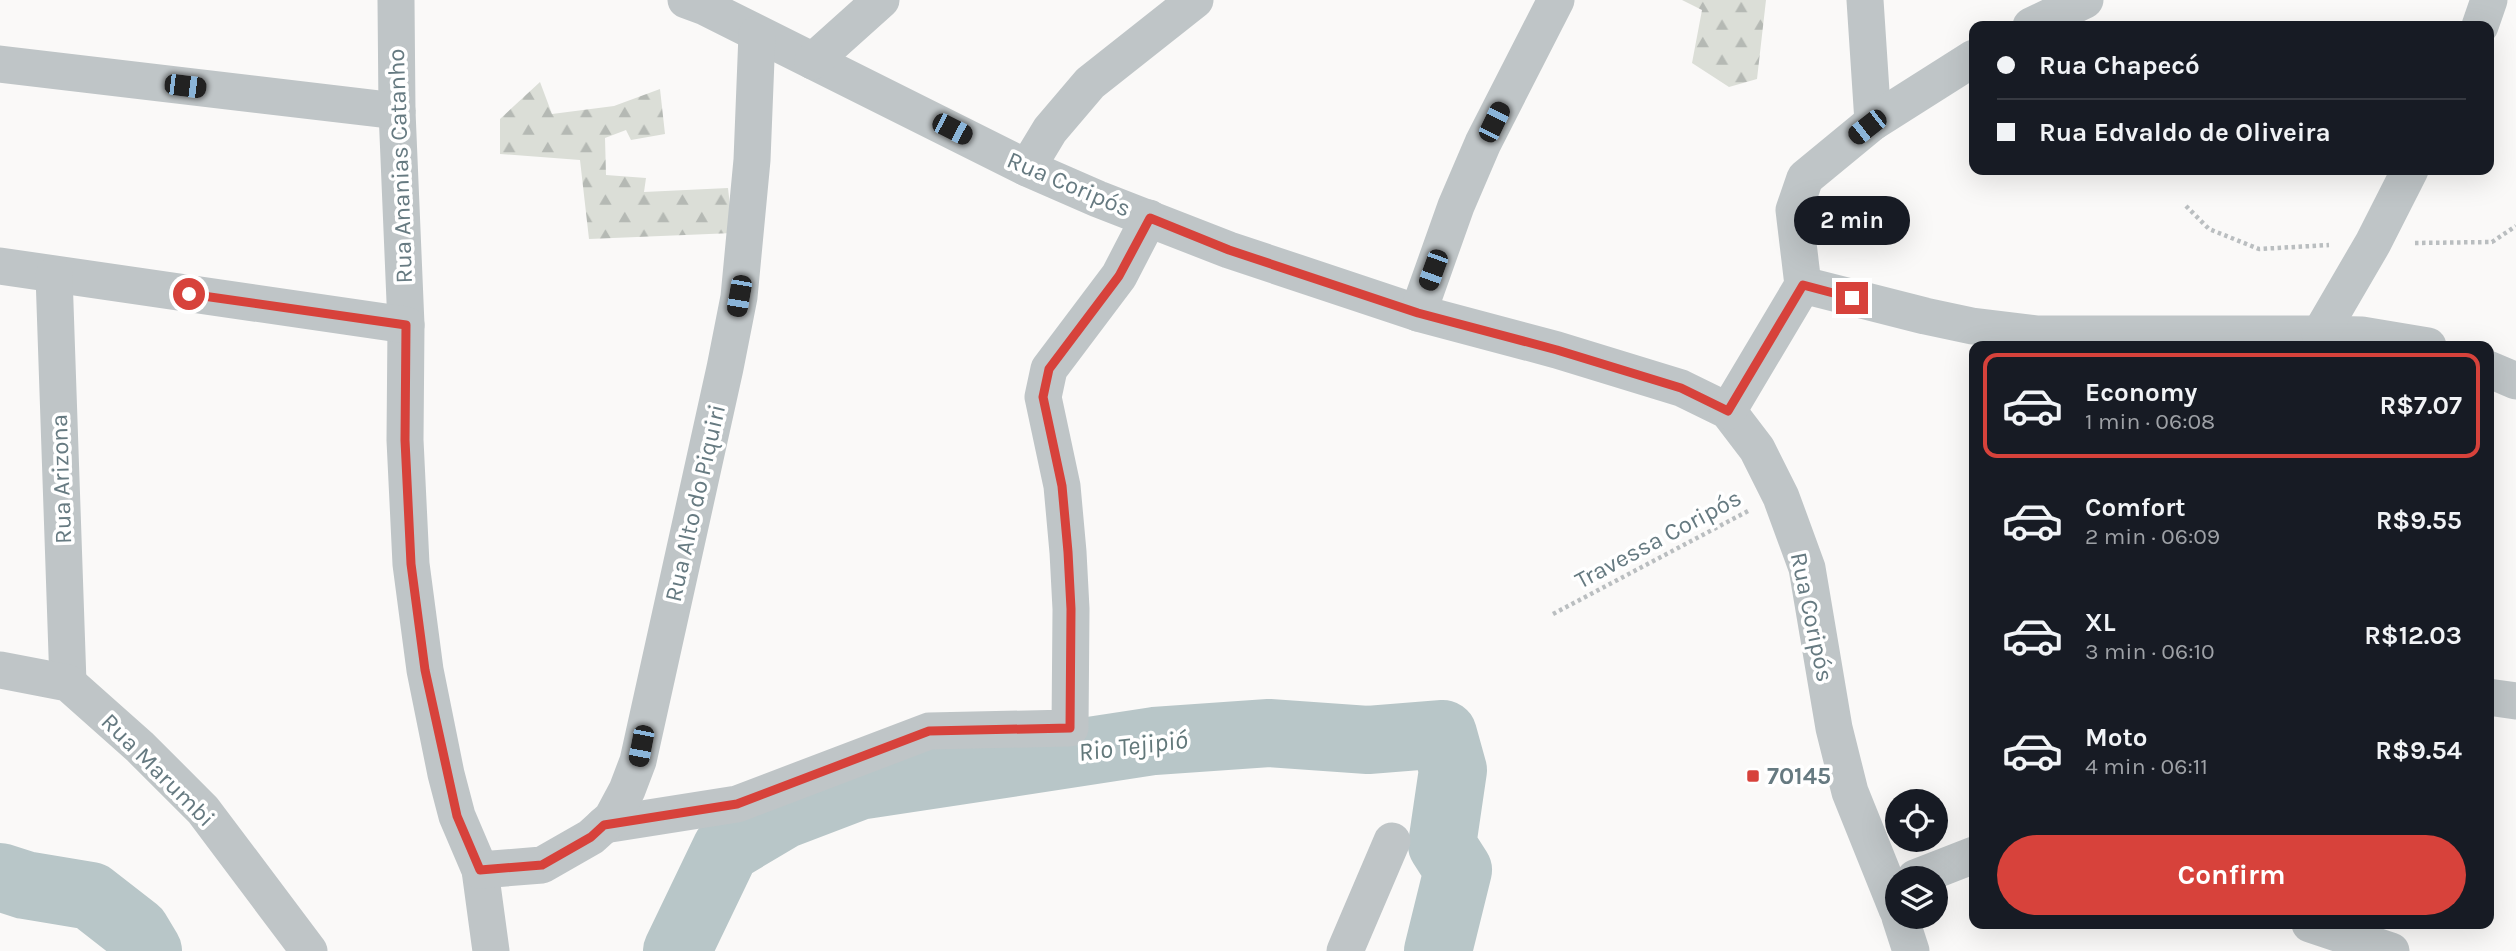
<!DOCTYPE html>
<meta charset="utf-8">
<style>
:root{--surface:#171b24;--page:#20242c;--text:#f1f3f6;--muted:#9ea1a6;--line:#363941;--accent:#d7423b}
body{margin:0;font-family:Karla,sans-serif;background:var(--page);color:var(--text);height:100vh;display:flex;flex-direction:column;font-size:26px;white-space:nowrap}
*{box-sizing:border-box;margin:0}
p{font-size:23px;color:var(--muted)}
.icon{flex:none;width:38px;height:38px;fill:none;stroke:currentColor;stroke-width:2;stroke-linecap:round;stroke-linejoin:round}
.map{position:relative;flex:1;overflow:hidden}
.details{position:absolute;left:1969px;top:341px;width:525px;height:588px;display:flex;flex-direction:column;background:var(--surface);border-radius:14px;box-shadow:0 7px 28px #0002}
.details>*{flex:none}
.banner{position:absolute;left:1969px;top:21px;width:525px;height:154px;border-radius:14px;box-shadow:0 7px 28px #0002;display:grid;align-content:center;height:154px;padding:0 28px;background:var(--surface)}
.buttons{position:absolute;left:1885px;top:789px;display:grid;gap:14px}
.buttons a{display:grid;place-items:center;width:63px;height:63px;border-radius:50%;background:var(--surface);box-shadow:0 7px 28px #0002;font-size:35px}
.end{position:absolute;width:32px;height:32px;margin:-16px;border:9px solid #d7423b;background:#fff;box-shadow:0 0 0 4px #fff}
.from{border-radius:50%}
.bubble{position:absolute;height:49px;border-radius:24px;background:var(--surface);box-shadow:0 7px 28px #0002;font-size:23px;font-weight:700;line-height:49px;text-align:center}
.car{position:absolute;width:21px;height:42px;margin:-21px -10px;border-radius:9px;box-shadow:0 0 5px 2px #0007;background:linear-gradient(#222 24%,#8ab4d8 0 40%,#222 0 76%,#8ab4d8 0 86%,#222 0)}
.banner b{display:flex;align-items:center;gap:24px;height:66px;font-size:26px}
.banner b+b{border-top:2px solid var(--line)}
.banner i{width:18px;height:18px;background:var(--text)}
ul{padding:12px 0 0;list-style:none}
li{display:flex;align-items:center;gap:21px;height:105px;margin:0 14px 10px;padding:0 14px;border:4px solid transparent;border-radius:14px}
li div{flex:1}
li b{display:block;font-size:26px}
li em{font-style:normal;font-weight:700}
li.active{border-color:var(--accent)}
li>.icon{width:63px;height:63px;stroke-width:1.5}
.button{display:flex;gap:14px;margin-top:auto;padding:14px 28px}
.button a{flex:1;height:80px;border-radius:42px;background:var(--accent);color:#fff;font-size:28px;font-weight:700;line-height:80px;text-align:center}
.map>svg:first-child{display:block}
.forest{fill:url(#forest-firs)}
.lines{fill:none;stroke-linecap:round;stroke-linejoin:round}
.river{stroke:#b8c6c8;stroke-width:68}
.path{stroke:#babec0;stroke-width:4.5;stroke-dasharray:3.5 3.5;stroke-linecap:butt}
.street{stroke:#bfc5c7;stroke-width:37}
.route{stroke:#d7423b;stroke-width:9}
.poi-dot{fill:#d7423b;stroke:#fff;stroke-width:2.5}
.labels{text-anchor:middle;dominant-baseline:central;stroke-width:7;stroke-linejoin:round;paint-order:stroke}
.street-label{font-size:24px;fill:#667a81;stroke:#fff}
.poi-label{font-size:24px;font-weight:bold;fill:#667a81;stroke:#fff;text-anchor:start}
.water-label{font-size:26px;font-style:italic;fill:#62787a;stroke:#fff}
</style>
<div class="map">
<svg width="2516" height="951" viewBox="0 0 2516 951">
<defs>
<pattern id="forest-firs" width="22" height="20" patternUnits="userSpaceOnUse" patternTransform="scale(1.75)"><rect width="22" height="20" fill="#dbded7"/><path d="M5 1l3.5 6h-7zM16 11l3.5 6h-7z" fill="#b5b9b4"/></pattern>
</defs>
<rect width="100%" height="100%" fill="#faf9f8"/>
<!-- forest -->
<g class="forest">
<path d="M1682,0H1766L1757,79L1729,87L1692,63L1702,10Z"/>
<path d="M540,82L552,114L614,106L660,89L665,134L631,140L626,130L605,138L606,175L646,178L644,192L728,188L733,233L589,239L580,160L500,154V119Z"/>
</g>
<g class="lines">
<!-- river -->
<g class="river">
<path d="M0,877L25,885L91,896L136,931L148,951"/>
<path d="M677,951L726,849L783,815L859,786L1154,741L1269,733L1368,740L1443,734L1453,770L1442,845L1458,870L1438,951"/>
</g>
<!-- path -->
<g class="path">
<path d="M2186,206L2209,229L2259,249L2329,245"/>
<path d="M2415,243L2492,242L2516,226"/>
<path d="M1553,614L1748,511"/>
</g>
<!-- street -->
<g class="street">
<path d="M396,0L397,111L406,325L405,440L411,564L425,670L446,774L457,816L480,870L491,951"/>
<path d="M686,0L705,7L1027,168L1098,199L1229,250L1418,313L1557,350L1681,388L1728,411L1757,449L1781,497L1807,568L1834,728L1850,792L1897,909"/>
<path d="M1865,0L1873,122"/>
<path d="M2031,26L2085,0"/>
<path d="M2480,26L2489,0"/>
<path d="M813,61L881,0"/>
<path d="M0,64L397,111"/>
<path d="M1027,168L1050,130L1090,83L1195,0"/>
<path d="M0,266L406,325"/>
<path d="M54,275L68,683"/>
<path d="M1803,285L1925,316L1972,326L2038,334H2320L2362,335L2428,346"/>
<path d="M1418,313L1456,206L1483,143L1556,0"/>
<path d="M2320,334L2373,243L2410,170"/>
<path d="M2488,369L2516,381"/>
<path d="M1728,411L1803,285L1794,210L1805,178L1873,122L1974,58"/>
<path d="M0,670L68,683L140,747L203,810L309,951"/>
<path d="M2488,697L2516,701"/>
<path d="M604,825L737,804L929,731L1070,728L1071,609L1068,552L1062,486L1043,397L1049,369L1119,276L1149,218"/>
<path d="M480,870L542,865L591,837L612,818L627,790L638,761L725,368L739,297L752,160L757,34"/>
<path d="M1915,878L1974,855"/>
<path d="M1900,917L1911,951"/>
<path d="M2310,924L2391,951"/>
<path d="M1345,951L1392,841"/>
</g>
</g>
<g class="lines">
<!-- route -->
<path class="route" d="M189,294L406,325L405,440L411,564L425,670L457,816L480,870L542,865L591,837L604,825L737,804L929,731L1070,728L1071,609L1068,552L1062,486L1043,397L1049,369L1119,276L1150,218L1229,250L1418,313L1557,350L1681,388L1728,411L1803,285L1852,298"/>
</g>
<!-- markers -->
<rect class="poi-dot" x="1746" y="769" width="14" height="14" rx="3.5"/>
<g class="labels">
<!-- street labels -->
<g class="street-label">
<text transform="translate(400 166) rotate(-92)">Rua Ananias Catanho</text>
<text transform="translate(1069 184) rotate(23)">Rua Coripós</text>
<text transform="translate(61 479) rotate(-92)">Rua Arizona</text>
<text transform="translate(695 503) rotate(-77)">Rua Alto do Piquiri</text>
<text transform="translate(1658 539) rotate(-28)">Travessa Coripós</text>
<text transform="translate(1812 617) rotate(78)">Rua Coripós</text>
<text transform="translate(158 770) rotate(45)">Rua Marumbi</text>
</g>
<!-- poi labels -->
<g class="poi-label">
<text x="1767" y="776">70145</text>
</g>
<!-- water labels -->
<g class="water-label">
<text transform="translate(1133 746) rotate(-7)">Rio Tejipió</text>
</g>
</g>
</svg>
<div class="buttons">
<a><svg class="icon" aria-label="locate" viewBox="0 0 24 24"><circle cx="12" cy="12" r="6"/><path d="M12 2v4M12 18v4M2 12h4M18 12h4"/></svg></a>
<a><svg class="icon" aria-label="layers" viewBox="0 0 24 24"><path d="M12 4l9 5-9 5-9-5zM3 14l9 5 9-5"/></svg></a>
</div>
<i class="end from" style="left:189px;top:294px"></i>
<i class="end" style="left:1852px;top:298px"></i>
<div class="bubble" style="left:1794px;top:196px;width:116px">2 min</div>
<i class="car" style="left:185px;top:86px;rotate:97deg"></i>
<i class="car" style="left:1494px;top:122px;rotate:26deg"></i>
<i class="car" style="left:1867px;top:127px;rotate:232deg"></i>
<i class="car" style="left:952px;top:129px;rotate:117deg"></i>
<i class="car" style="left:1433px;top:270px;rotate:200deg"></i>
<i class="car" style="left:739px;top:296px;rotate:190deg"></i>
<i class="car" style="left:641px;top:746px;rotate:191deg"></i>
<div class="banner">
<b><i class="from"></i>Rua Chapecó</b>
<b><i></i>Rua Edvaldo de Oliveira</b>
</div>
<section class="details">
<ul>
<li class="active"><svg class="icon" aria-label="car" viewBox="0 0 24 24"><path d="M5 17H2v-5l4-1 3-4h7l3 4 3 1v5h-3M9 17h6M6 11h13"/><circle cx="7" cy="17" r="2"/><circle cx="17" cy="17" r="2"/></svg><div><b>Economy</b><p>1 min · 06:08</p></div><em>R$7.07</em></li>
<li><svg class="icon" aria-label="car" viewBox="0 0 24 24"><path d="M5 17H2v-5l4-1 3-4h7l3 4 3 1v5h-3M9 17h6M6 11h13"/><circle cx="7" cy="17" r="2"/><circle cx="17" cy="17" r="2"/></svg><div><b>Comfort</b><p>2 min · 06:09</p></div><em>R$9.55</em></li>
<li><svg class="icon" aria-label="car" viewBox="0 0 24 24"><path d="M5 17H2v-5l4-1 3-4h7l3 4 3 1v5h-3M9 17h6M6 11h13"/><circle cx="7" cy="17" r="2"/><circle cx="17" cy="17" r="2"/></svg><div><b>XL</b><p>3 min · 06:10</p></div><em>R$12.03</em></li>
<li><svg class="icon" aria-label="car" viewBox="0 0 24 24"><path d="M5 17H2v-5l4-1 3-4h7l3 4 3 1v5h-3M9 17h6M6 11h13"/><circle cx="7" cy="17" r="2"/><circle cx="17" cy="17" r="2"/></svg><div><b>Moto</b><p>4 min · 06:11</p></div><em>R$9.54</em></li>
</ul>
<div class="button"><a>Confirm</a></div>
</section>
</div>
